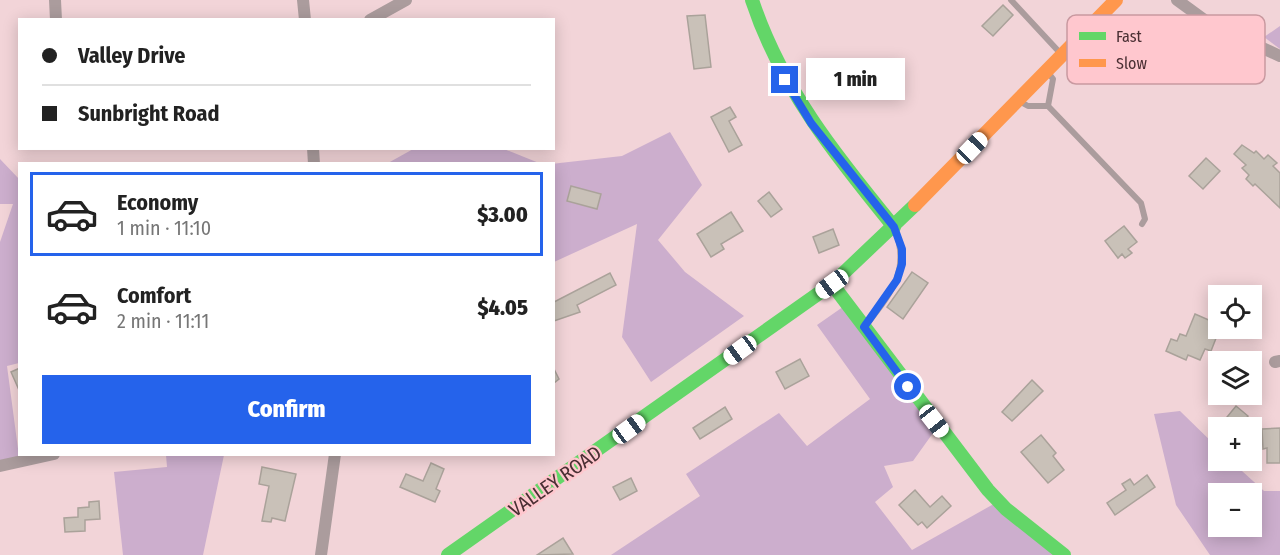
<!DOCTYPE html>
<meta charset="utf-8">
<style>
:root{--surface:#fff;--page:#f2f2f2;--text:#222;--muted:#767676;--line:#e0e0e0;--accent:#2563eb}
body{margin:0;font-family:"Fira Sans Condensed",sans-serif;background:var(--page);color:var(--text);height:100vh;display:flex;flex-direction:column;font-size:22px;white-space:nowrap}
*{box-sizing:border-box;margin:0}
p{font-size:20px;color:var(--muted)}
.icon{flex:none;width:33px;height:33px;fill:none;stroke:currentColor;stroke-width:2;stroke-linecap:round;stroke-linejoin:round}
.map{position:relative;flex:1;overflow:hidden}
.side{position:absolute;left:18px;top:162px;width:537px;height:294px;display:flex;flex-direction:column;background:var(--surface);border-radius:0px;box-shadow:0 3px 15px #0003}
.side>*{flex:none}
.top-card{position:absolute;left:18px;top:18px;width:537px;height:132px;border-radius:0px;box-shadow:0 3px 15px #0003;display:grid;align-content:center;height:132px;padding:0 24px;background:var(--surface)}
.buttons{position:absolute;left:1208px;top:285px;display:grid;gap:12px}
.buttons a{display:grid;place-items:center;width:54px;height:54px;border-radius:0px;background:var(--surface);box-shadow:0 3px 15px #0003;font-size:30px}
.end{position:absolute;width:27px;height:27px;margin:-14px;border:8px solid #2563eb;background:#fff;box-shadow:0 0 0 3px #fff}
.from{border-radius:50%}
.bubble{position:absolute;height:42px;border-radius:0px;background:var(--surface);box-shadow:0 3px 15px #0003;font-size:20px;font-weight:800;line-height:42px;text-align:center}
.car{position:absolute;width:18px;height:36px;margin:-18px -9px;border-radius:8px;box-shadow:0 0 4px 2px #0007;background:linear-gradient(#fff 24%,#345 0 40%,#fff 0 76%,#345 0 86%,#fff 0)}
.top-card b{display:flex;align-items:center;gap:21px;height:57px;font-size:22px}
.top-card b+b{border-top:2px solid var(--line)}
.top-card i{width:15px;height:15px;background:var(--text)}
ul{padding:10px 0 0;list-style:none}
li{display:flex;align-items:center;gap:18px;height:84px;margin:0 12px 9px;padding:0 12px;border:3px solid transparent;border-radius:0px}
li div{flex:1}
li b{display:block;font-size:22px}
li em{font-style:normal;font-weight:800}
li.on{border-color:var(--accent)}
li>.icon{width:54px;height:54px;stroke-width:1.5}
.primary-button{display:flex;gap:12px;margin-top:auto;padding:12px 24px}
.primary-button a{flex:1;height:69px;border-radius:0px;background:var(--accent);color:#fff;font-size:24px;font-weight:800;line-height:69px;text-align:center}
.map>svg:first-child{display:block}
.forest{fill:#ccaecd;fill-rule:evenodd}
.building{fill:#c9c1b8;stroke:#aaa29a;stroke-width:1.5}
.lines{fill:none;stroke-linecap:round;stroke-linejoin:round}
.lane{stroke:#ab9c9d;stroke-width:6}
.street{stroke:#ab9c9d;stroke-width:12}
.fast{stroke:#63d668;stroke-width:14}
.slow{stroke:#ff974d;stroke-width:14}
.route{stroke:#2563eb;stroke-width:8}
.labels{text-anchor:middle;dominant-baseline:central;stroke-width:4.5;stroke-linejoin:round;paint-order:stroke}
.street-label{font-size:20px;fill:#4a2f33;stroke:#ffc7ce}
.key{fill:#ffc7ce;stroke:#c999a0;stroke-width:1.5}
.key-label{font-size:16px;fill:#4a2f33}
</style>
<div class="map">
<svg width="1280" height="555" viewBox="0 0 1280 555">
<rect width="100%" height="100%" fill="#f2d4d8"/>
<!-- forest -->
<g class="forest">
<path d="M1280,26V49L1264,37Z"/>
<path d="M670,132L702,185L658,240L685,272L744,316L651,382L622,337L637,224L554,262V164H551L622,156Z"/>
<path d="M415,148L504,149L539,163H388Z"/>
<path d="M0,159L19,179V363L7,366L20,464L0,468V242L13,204H0Z"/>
<path d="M850,302L938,426L913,461L884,466L893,487L875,502L912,550L999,501L1061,555H611L700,496L686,474L779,413L807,446L870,399L817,325Z"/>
<path d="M1180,411L1218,448V460L1231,461L1264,491H1280V555H1210L1176,505L1154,414ZM1218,494H1251V526H1218Z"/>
<path d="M166,455H224L203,555H123L114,472L167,467Z"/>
</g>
<!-- building -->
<g class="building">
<path d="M1003,5L1013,15L993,36L982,26Z"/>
<path d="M705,15L711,67L694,69L687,16Z"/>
<path d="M730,107L736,117L729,121L742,145L729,152L711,117Z"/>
<path d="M1242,145L1254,153L1256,151L1264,159L1268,155L1277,163L1273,166L1280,173V208L1255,184L1253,186L1246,179L1249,175L1242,168L1246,165L1234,154Z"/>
<path d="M1206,158L1220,171L1203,189L1189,176Z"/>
<path d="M571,186L601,194L597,209L567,201Z"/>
<path d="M769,192L782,209L771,217L758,201Z"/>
<path d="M731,212L743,231L721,244L724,249L711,257L697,234Z"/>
<path d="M1124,226L1137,242L1128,249L1132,253L1125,258L1122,254L1118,258L1105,241Z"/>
<path d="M833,229L839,245L819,253L813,237Z"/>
<path d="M912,272L928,283L903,319L887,307Z"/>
<path d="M610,273L616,285L577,305L580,312L554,321V302Z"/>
<path d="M1195,314L1218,324L1220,328L1211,351L1205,349L1200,360L1188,355L1186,360L1166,351L1171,339L1177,341L1180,334L1186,336Z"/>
<path d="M800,359L809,376L785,389L776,372Z"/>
<path d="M20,368V390H19L11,372Z"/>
<path d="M554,369L559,379L554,383Z"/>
<path d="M1032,380L1043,391L1012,421L1002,412Z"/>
<path d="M1236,406L1248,416L1239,428H1229L1223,422Z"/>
<path d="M725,407L732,419L700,439L693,428Z"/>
<path d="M1280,428V463H1267V448L1263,449L1262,429Z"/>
<path d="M1041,435L1056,453L1053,456L1064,470L1048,483L1021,452Z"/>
<path d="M431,463L444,469L436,489L440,491L435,502L400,487L406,474L423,481Z"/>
<path d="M262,467L296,474L285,521L272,518L271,522L262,521L269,486L259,484Z"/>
<path d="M1147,475L1155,487L1115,515L1107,503L1126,490L1122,484L1130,479L1134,485Z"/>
<path d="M631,478L637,491L620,500L613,487Z"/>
<path d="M915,490L930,507L942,496L951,506L927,528L922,522L918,525L899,505Z"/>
<path d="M99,501L100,519L85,520V531L65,532L64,518L78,517V508L89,507V502Z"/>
<path d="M563,538L573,554L537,555Z"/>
</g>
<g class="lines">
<!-- lane -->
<g class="lane">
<path d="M1011,0L1062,55"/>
<path d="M1019,101L1028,106H1048L1053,79L1047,71"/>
<path d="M1048,106L1141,203L1145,219L1142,224"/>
<path d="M865,327C890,293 911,273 895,229"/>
</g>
<!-- street -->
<g class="street">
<path d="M55,0L56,20"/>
<path d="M303,0L305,20"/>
<path d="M1177,0L1210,24L1280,56"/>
<path d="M370,20L406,0"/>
<path d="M313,148L314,164"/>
<path d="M1275,362L1280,361"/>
<path d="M0,466L54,454"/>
<path d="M321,555L335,454"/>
</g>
<!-- fast -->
<g class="fast">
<path d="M752,0C781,88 836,156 894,227"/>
<path d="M832,284L988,490L1006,509L1064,555"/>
<path d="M448,555L832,284L915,205"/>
</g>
<!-- slow -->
<path class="slow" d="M915,205L1116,0"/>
</g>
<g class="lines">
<!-- route -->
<path class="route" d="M785,80L811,123L894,227L902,249V264L897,280L864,327L908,387"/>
</g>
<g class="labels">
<!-- street labels -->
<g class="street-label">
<text transform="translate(555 481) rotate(-35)">VALLEY ROAD</text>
</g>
</g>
<!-- legend -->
<rect x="1067" y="15" width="198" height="69" rx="9" class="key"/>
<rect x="1079" y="32" width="27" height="8" fill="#63d668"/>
<rect x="1079" y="59" width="27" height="8" fill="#ff974d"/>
<g class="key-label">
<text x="1116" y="42">Fast</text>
<text x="1116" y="69">Slow</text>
</g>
</svg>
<div class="buttons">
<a><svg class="icon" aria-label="locate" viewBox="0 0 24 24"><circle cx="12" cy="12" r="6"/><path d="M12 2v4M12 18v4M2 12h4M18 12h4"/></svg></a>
<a><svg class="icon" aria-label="layers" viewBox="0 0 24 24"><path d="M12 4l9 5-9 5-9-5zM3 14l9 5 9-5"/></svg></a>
<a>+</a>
<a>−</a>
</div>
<i class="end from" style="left:908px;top:387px"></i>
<i class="end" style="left:785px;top:80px"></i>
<div class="bubble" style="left:806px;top:58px;width:99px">1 min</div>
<i class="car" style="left:972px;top:148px;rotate:44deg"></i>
<i class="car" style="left:832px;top:284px;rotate:234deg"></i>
<i class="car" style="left:740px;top:350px;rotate:234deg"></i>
<i class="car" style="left:934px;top:421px;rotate:142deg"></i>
<i class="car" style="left:629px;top:429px;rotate:54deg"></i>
<div class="top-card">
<b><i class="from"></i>Valley Drive</b>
<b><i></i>Sunbright Road</b>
</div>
<section class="side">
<ul>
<li class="on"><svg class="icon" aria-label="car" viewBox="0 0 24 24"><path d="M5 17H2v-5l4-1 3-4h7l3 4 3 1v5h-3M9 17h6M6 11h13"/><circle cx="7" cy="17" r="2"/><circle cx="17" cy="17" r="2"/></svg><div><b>Economy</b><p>1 min · 11:10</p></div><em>$3.00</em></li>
<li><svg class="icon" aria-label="car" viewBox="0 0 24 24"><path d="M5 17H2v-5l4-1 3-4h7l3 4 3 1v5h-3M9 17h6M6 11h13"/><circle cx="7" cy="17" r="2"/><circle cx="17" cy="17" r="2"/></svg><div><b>Comfort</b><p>2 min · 11:11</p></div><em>$4.05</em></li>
</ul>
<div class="primary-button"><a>Confirm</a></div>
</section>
</div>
